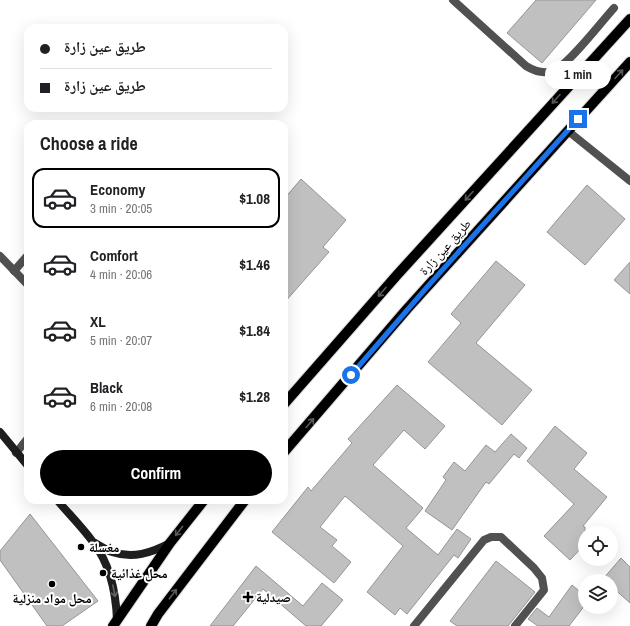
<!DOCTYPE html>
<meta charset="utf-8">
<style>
:root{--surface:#fff;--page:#f2f2f2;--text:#202124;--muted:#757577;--line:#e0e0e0;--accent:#000}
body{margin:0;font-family:"Archivo Narrow","Noto Naskh Arabic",sans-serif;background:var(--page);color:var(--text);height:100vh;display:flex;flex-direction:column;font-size:15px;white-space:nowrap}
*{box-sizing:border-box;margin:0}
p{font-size:13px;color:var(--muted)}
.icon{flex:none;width:22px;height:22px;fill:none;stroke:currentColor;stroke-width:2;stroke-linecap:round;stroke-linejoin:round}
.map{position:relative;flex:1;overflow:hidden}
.drawer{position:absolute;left:24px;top:120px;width:264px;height:384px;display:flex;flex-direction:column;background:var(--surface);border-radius:12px;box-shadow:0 4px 16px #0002}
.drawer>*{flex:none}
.guide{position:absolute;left:24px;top:24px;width:264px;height:88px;border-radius:12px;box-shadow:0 4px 16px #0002;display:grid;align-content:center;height:88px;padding:0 16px;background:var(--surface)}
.controls{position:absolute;left:578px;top:526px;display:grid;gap:8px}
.controls a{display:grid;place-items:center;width:40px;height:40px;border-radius:50%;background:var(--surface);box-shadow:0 4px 16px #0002;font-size:20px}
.end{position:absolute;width:18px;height:18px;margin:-9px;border:5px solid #1a73e8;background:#fff;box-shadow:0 0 0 2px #fff}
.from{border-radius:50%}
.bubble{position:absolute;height:28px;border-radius:14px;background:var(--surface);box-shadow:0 4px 16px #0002;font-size:13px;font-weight:700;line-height:28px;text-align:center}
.guide b{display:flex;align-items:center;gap:14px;height:38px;font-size:15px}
.guide b+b{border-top:1px solid var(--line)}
.guide i{width:10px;height:10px;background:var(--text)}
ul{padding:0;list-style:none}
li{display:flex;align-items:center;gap:12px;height:60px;margin:0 8px 6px;padding:0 8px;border:2px solid transparent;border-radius:12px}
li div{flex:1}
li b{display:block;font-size:15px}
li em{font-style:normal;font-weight:700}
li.current{border-color:var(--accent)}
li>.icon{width:36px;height:36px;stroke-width:1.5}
h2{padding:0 16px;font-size:18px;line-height:48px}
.primary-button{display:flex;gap:8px;margin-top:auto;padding:8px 16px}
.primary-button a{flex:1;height:46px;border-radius:24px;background:var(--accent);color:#fff;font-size:16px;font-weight:700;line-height:46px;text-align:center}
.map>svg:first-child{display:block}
.building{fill:#c0c0c0;stroke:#959595}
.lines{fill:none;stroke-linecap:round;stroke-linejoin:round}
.primary-casing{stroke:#dbdbdb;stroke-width:12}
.minor{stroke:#515151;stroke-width:8}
.secondary{stroke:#1e1e1e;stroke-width:8}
.primary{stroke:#000;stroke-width:10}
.oneway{stroke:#595959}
.oneway2{stroke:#626262}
.route{stroke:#1a73e8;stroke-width:5}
.poi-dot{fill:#000;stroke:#fff;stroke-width:1.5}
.labels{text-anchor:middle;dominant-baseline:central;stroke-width:4;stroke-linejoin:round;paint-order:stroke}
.street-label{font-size:13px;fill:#000;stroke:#fff}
.poi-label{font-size:13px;font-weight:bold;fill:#000;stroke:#fff;text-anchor:start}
</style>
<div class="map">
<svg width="630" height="626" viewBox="0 0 630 626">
<rect width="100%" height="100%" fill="#fff"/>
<!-- building -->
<g class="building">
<path d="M536,0H596L542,63L507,33Z"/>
<path d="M301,179L346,220L323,247L329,252L284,303V199Z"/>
<path d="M587,185L625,219L585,265L547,232Z"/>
<path d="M496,261L525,285L476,343L532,390L502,425L428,362L461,323L451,314Z"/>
<path d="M630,262V294L614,280Z"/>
<path d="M397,385L445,426L425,449L404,430L373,465L423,508L406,528L438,555L457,529L471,539L458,558L454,555L407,614L400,608L395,615L367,592L403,546L345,496L320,527L337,540L332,546L351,562L334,583L272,532L308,487L311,491L352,443L348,439Z"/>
<path d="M555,426L587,453L574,469L607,497L583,526L585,527V544L570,560L544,536L574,504L527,461Z"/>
<path d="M511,434L527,448L519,458L514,454L489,484L486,482L452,530L425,511L446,480L443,477L454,462L465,471L486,445L495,452Z"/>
<path d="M30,514L98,601L62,626H47L0,560V551Z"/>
<path d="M621,558L630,567V603L611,586V581H605L603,579Z"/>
<path d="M496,561L535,592L508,626H457L450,621Z"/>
<path d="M256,566L303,606L322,583L343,600L321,626H306L263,589L233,626H210Z"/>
<path d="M572,585L585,596V605L569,626H538L528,619L537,608L549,617Z"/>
</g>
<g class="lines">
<!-- primary casing -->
<g class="primary-casing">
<g id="primary">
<path d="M284,404L397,275L630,19"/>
<path d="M284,452L407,309L630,62"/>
<path d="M113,626L170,543L204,500"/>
<path d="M151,626L158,614L245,500"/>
</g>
</g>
<!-- minor -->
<g class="minor">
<path d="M453,0L526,66C534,71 543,74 553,71C567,67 602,21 614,8"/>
<path d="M568,131L630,181"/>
<path d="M0,256L28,285"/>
<path d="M14,271L28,255"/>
<path d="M16,453L28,438"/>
<path d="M414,626L484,540L491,537H501L534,568L542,578L544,590L515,626"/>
</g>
<!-- secondary -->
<g class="secondary">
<path d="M0,432L28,466"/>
<path d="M57,500C69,514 82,527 93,542C110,564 116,593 117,620"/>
<path d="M95,543C100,546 106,550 112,552C133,559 151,553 170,543"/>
</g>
<!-- primary -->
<use href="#primary" class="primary"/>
</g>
<!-- one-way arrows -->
<defs><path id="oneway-shaft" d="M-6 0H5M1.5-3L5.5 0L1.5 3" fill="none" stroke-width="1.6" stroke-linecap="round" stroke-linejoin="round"/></defs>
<g class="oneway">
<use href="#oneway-shaft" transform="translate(619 74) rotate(-48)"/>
<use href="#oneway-shaft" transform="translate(556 99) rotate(132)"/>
<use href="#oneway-shaft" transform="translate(469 196) rotate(132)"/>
<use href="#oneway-shaft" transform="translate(382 292) rotate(131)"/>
<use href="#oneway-shaft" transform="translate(310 423) rotate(-49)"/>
<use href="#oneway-shaft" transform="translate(179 531) rotate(128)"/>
<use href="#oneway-shaft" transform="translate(173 594) rotate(-53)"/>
</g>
<use class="oneway2" href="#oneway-shaft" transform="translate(114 591) rotate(79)"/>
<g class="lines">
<!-- route -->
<path class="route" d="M351,375L428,286L578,119"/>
</g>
<!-- markers -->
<g class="poi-dot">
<circle cx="81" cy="547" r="4"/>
<circle cx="103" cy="573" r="4"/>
<circle cx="52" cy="584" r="4"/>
<path d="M246 591h4v4h4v4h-4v4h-4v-4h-4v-4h4z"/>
</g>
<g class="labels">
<!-- street labels -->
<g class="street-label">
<text transform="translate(445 247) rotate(-48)">طريق عين زارة</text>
</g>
<!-- poi labels -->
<g class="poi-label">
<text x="89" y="547">مغسلة</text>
<text x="111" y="573">محل غذائية</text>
<text x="256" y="597">صيدلية</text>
<text x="52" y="598" text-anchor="middle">محل مواد منزلية</text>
</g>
</g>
</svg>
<div class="controls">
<a><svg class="icon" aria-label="locate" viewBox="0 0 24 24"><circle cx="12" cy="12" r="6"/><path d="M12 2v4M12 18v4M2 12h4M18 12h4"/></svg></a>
<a><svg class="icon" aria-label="layers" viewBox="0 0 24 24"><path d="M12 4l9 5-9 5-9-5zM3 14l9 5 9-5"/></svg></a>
</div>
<i class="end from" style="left:351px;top:375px"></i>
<i class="end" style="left:578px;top:119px"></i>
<div class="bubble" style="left:545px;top:61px;width:66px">1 min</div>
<div class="guide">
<b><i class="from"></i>طريق عين زارة</b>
<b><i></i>طريق عين زارة</b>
</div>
<section class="drawer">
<h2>Choose a ride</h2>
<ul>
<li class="current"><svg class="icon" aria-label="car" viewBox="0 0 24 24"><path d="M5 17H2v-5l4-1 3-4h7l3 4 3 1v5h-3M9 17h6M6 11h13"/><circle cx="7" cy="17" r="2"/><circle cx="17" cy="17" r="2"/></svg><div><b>Economy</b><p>3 min · 20:05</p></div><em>$1.08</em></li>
<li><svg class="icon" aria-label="car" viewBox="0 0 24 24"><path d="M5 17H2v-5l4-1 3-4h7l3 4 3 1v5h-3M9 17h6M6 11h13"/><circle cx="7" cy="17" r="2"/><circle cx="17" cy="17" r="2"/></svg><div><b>Comfort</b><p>4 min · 20:06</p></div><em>$1.46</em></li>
<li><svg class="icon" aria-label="car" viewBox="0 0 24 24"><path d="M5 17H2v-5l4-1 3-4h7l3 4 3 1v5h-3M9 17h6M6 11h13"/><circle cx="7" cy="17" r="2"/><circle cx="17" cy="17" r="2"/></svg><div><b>XL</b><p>5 min · 20:07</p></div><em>$1.84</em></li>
<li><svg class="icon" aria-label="car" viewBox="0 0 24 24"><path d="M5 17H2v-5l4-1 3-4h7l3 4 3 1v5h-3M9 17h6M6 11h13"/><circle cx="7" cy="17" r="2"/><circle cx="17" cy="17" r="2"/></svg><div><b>Black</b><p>6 min · 20:08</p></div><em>$1.28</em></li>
</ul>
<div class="primary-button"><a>Confirm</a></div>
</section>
</div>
